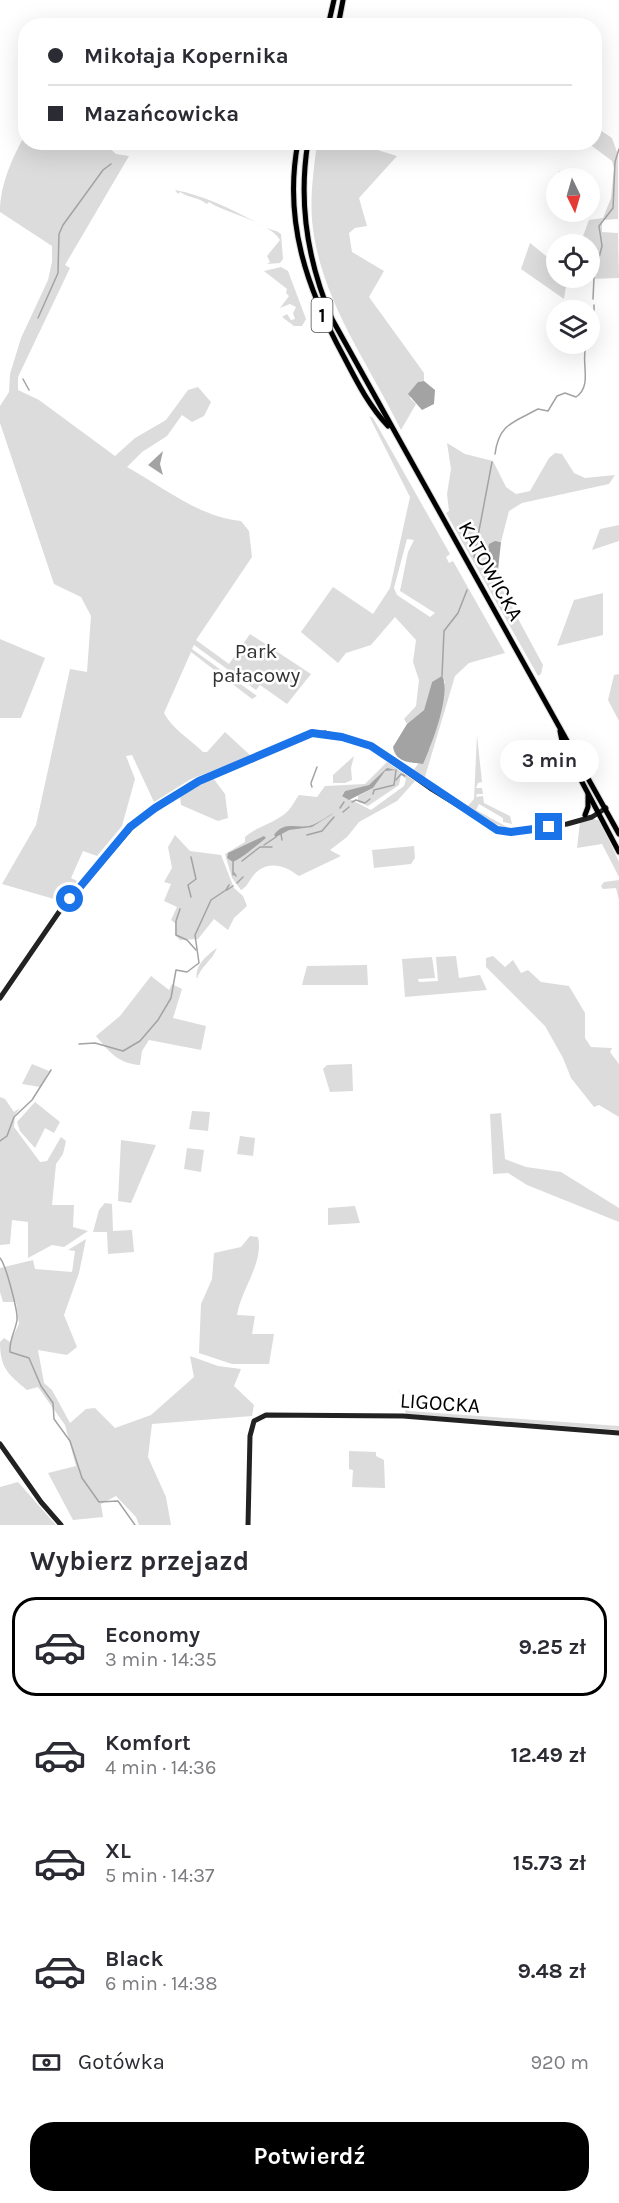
<!DOCTYPE html>
<html lang="pl">
<meta charset="utf-8">
<style>
:root{--surface:#fff;--page:#f2f2f3;--text:#2b2b33;--muted:#7c7c81;--line:#e1e1e2;--accent:#000}
body{margin:0;font-family:Karla,sans-serif;background:var(--page);color:var(--text);height:100vh;display:flex;flex-direction:column;font-size:22px;white-space:nowrap}
*{box-sizing:border-box;margin:0}
p{font-size:20px;color:var(--muted)}
.icon{flex:none;width:33px;height:33px;fill:none;stroke:currentColor;stroke-width:2;stroke-linecap:round;stroke-linejoin:round}
.map{position:relative;height:1525px;overflow:hidden}
.details{display:flex;flex-direction:column;background:var(--surface);flex:1}
.details>*{flex:none}
.banner{position:absolute;left:18px;top:18px;width:584px;height:132px;border-radius:24px;box-shadow:0 6px 24px #0002;display:grid;align-content:center;height:132px;padding:0 30px;background:var(--surface)}
.needle{width:39px;rotate:175deg}
.buttons{position:absolute;left:546px;top:168px;display:grid;gap:12px}
.buttons a{display:grid;place-items:center;width:54px;height:54px;border-radius:50%;background:var(--surface);box-shadow:0 6px 24px #0002;font-size:30px}
.end{position:absolute;width:27px;height:27px;margin:-14px;border:8px solid #1a73e8;background:#fff;box-shadow:0 0 0 3px #fff}
.from{border-radius:50%}
.bubble{position:absolute;height:42px;border-radius:21px;background:var(--surface);box-shadow:0 6px 24px #0002;font-size:20px;font-weight:700;line-height:42px;text-align:center}
.banner b{display:flex;align-items:center;gap:21px;height:57px;font-size:22px}
.banner b+b{border-top:2px solid var(--line)}
.banner i{width:15px;height:15px;background:var(--text)}
ul{padding:0;list-style:none}
li{display:flex;align-items:center;gap:18px;height:99px;margin:0 12px 9px;padding:0 18px;border:3px solid transparent;border-radius:24px}
li div{flex:1}
li b{display:block;font-size:22px}
li em{font-style:normal;font-weight:700}
li.active{border-color:var(--accent)}
li>.icon{width:54px;height:54px;stroke-width:1.5}
h2{padding:0 30px;font-size:27px;line-height:72px}
.pay{display:flex;align-items:center;gap:15px;height:66px;padding:0 30px;font-size:22px}
.pay p{margin-inline-start:auto}
.primary-button{display:flex;gap:12px;margin-top:auto;padding:12px 30px}
.primary-button a{flex:1;height:69px;border-radius:24px;background:var(--accent);color:#fff;font-size:24px;font-weight:700;line-height:69px;text-align:center}
.map>svg:first-child{display:block}
.green{fill:#dcdcdc;fill-rule:evenodd}
.water{fill:#a3a3a3}
.lines{fill:none;stroke-linecap:round;stroke-linejoin:round}
.stream{stroke:#a3a3a3;stroke-width:1.5}
.primary-casing{stroke:#dbdbdb;stroke-width:7}
.secondary{stroke:#222;stroke-width:5}
.primary{stroke:#000;stroke-width:5}
.route{stroke:#1a73e8;stroke-width:8}
.labels{text-anchor:middle;dominant-baseline:central;stroke-width:5;stroke-linejoin:round;paint-order:stroke}
.shield{fill:#fff;stroke:#4c4c4c;stroke-width:1.5}
.shield-label{font-size:20px;font-weight:bold;fill:#000}
.street-label{font-size:21px;fill:#000;stroke:#fff}
.park-label{font-size:21px;fill:#333;stroke:#fff}
</style>
<div class="map">
<svg width="619" height="1525" viewBox="0 0 619 1525">
<rect width="100%" height="100%" fill="#fff"/>
<!-- green -->
<g class="green">
<path d="M594,126L612,138L618,155V219L602,220V232L618,233L619,278L589,279L566,286L564,299L521,269L530,243L556,264V278H590V244H580L589,220L603,218L611,198L614,168L612,161L588,143L594,142Z"/>
<path d="M25,135L26,142L104,143L116,154L129,156L65,265L70,268L18,377V390L39,400L115,456L135,438L166,420L188,390L198,387L211,402L204,416L192,422L182,415L167,436L142,452L127,467C163,487 199,517 241,521L249,531L252,557L196,640L229,664L250,634L311,674L287,704L260,685L256,690L194,645L192,649L257,696L252,699L191,652L164,713C173,730 189,738 203,752H207L225,732L251,756L191,779L154,802L132,755L126,756L135,779L122,826L97,856L83,851L71,878L77,881L61,901L2,884L36,825L70,669L87,672L91,616L81,597L54,584L0,423V406L9,392L10,374L21,338L48,280L52,262V246L0,212C0,185 12,158 25,135Z"/>
<path d="M317,143H355L397,156L359,198L367,226L355,228L349,233L352,252L384,271L369,297L424,373V381L418,382L410,398L416,404L401,430C368,362 319,298 312,220C310,194 314,168 317,143Z"/>
<path d="M559,171L577,178H556V206L547,200Z"/>
<path d="M175,190C207,196 237,212 265,227C272,231 275,229 281,234L283,259L280,263L267,264L270,262L267,256L280,240C270,222 225,213 209,202L207,204C196,196 191,199 180,192L178,194Z"/>
<path d="M281,267L288,271L306,319L302,326H294L282,317L287,314L291,320L295,319L293,313L296,307L290,304L280,308L289,296L286,293L287,289L264,271Z"/>
<path d="M369,416L373,418L450,554L446,557L449,563L453,561L505,653L469,663L455,676L424,780L412,772L430,748L442,705L445,681L432,682L424,710L407,724L404,719L416,706L419,680L413,662L416,640L395,617L371,645L346,653L338,663L301,632L333,587L373,614L390,588L410,497ZM407,539L414,540L408,552L400,591L435,613L430,617L397,595L394,588Z"/>
<path d="M447,443L465,454L493,461L506,487L516,494L530,491L549,458L555,453L562,454L574,473L585,478L615,475L609,484L522,503L509,511L501,542L498,541L494,572L498,570L502,589L543,665L541,674L538,676L446,513L449,511L447,494L451,469Z"/>
<path d="M619,525V541L592,550L600,529Z"/>
<path d="M603,593V635L557,646L574,600Z"/>
<path d="M0,639L45,658L21,718H0Z"/>
<path d="M619,674V721L608,700L614,675Z"/>
<path d="M477,735L482,782L478,783L476,788H482L483,794H477L476,797L483,796L484,803L510,816L512,824L503,822V818L479,804L476,810L509,828L491,823L466,808L474,799Z"/>
<path d="M354,756L351,768L352,780L345,783H333V775Z"/>
<path d="M387,762L415,781L397,801L359,822L347,837L330,850L341,856L299,876C285,865 266,859 253,876C248,882 248,886 241,890L232,878L225,854L245,842V837C257,826 276,823 288,811C292,807 295,800 299,795L317,797L325,786L365,784ZM384,771L373,788L358,796V802L368,806L399,785L401,775L406,779L404,786L371,810L342,795L345,791L369,786Z"/>
<path d="M213,778L225,794L228,818L218,821L181,805L180,796Z"/>
<path d="M594,819L600,821L619,862V877L602,844L577,848L580,822Z"/>
<path d="M175,835L190,851L221,855L234,888L243,896L247,906L234,918L228,930L214,919L198,939L180,940L175,935V923L171,920L177,907L164,901L171,884L164,882L172,868L168,847Z"/>
<path d="M414,846L415,858L411,864L374,868L372,850Z"/>
<path d="M619,880V900L616,888L603,889L601,886L604,882Z"/>
<path d="M217,948C212,961 200,967 197,979C194,966 207,955 217,948Z"/>
<path d="M456,956L459,978L480,975L487,990L405,997L402,959L432,957L435,978L418,979L419,982L438,981L436,957Z"/>
<path d="M493,956L505,967L513,960L521,973L528,970L541,982L569,986L585,1013V1038L591,1047L612,1048L610,1052L619,1064V1117L599,1105L594,1107L571,1078L563,1058L545,1026L486,967V958Z"/>
<path d="M367,965L368,985H302L307,966Z"/>
<path d="M151,976L169,990L172,984L182,989L173,1018L206,1026L201,1050L149,1040L142,1051L140,1065C119,1064 109,1052 96,1036L120,1016Z"/>
<path d="M32,1064L49,1071L40,1087L22,1084Z"/>
<path d="M352,1064L353,1091L330,1092L323,1069L327,1065Z"/>
<path d="M0,1097L5,1099L14,1112L20,1108L15,1115L14,1127L40,1162L47,1161L61,1137L66,1141L63,1154L56,1164L52,1205H74L73,1227L88,1231L64,1247L52,1245L28,1258V1222L12,1220L10,1244L0,1245Z"/>
<path d="M35,1102L60,1122L54,1133L45,1128L35,1148L20,1131L17,1122Z"/>
<path d="M192,1111L210,1112L208,1131L189,1129Z"/>
<path d="M501,1113L505,1159L526,1167L561,1172L619,1208V1222L527,1185L508,1173L493,1174L490,1114Z"/>
<path d="M240,1136L255,1138L253,1156L237,1154Z"/>
<path d="M121,1140L156,1145L131,1203L118,1201Z"/>
<path d="M187,1148L204,1150L201,1172L184,1169Z"/>
<path d="M105,1203L112,1204L113,1231L132,1230L134,1252L108,1254L107,1232H93L99,1210Z"/>
<path d="M355,1206L360,1223L328,1225V1208Z"/>
<path d="M250,1236L258,1237C264,1263 241,1289 237,1315L255,1316L252,1334H274L269,1364H232L199,1353L201,1304L212,1279L214,1253L241,1247Z"/>
<path d="M86,1239L79,1273L64,1315L77,1347L67,1355L38,1350L44,1383L52,1390L70,1423L86,1409L95,1408L115,1428L151,1415L194,1377L190,1356L218,1366L241,1369L234,1386L254,1405L252,1416L152,1424L148,1457L166,1497L171,1525H139L136,1517L116,1496L101,1504L103,1517L73,1520L48,1473L76,1466L65,1425L38,1387L27,1390C8,1374 0,1368 0,1342L4,1338L10,1342L19,1324L16,1302H3L0,1292V1268L33,1260L35,1269L72,1272L75,1251L68,1250Z"/>
<path d="M399,1390L409,1411L619,1426V1430L406,1414Z"/>
<path d="M349,1451L376,1452V1456L384,1460L385,1488L352,1487L353,1470L349,1469Z"/>
<path d="M18,1482L56,1525H0V1487Z"/>
</g>
<!-- water -->
<g class="water">
<path d="M424,381L435,390L434,404L422,410L408,394L418,382Z"/>
<path d="M163,451L160,464L163,475L148,465Z"/>
<path d="M495,541L501,542L498,570L491,572L485,567L489,544Z"/>
<path d="M442,676C452,692 431,747 423,764C412,762 396,764 393,747L407,724L424,710L432,682Z"/>
<path d="M387,768L396,770L385,771L373,788L349,800L342,796L345,791L369,785Z"/>
<path d="M334,813L312,827L289,830L276,837L274,835C283,821 297,828 309,826C318,824 327,816 334,813Z"/>
<path d="M264,836L266,838C253,848 248,854 233,862L227,858L228,853Z"/>
</g>
<g class="lines">
<!-- stream -->
<g class="stream">
<path d="M593,299L594,277L602,246L599,226L613,208L615,162L619,149"/>
<path d="M38,318L58,273L59,234L63,225L103,170L111,164"/>
<path d="M590,341L594,336V305"/>
<path d="M23,379L29,390"/>
<path d="M495,454C499,423 515,422 538,409L548,411L557,396L565,393L576,397C594,385 579,359 587,344"/>
<path d="M474,557L492,462"/>
<path d="M442,676L444,631L458,613L467,590"/>
<path d="M396,780L401,774L405,776"/>
<path d="M311,783L317,767"/>
<path d="M311,784L312,787"/>
<path d="M373,794L374,790L394,785L396,770"/>
<path d="M352,802L356,800L365,803L370,799"/>
<path d="M340,808L344,802"/>
<path d="M343,812L349,807"/>
<path d="M281,834L282,840"/>
<path d="M307,835L322,831L334,817"/>
<path d="M264,845L276,837"/>
<path d="M191,857L196,879L188,885L191,897"/>
<path d="M242,861L260,847H272"/>
<path d="M234,873L236,876"/>
<path d="M233,875V862"/>
<path d="M237,883L243,877"/>
<path d="M227,890L233,886"/>
<path d="M180,909L176,921V935L187,940L196,950"/>
<path d="M79,1044L95,1043L123,1051L140,1041L158,1020L171,998L176,970L187,972L199,963L195,935L211,900L226,890L229,885"/>
<path d="M0,1141L7,1136L14,1117L32,1100L51,1070"/>
<path d="M0,1258C6,1265 18,1311 17,1320C15,1332 9,1340 10,1352L29,1358L41,1386L53,1403L54,1419L70,1441L82,1478L99,1502L118,1501L135,1525"/>
</g>
<!-- primary casing -->
<g class="primary-casing">
<g id="primary">
<path d="M328,26L334,0"/>
<path d="M338,26L343,0"/>
<path d="M298,142C283,221 307,289 344,357C357,382 369,406 388,426"/>
<path d="M308,142C298,203 308,263 332,319L619,834"/>
<path d="M560,731L563,746L619,852"/>
<path d="M585,815L588,807V795"/>
</g>
</g>
<!-- secondary -->
<g class="secondary">
<path d="M0,998L59,912L136,822L199,781L305,735L325,733L371,746L430,788L500,831H520L567,824L592,817L606,808"/>
<path d="M0,1444L41,1502L61,1525"/>
<path d="M248,1525L250,1436L254,1421L266,1415L403,1416L619,1433"/>
</g>
<!-- primary -->
<use href="#primary" class="primary"/>
</g>
<g class="lines">
<!-- route -->
<path class="route" d="M70,899L130,827L155,808L199,781L312,733L342,737L371,746L497,830L511,832L549,827"/>
</g>
<g class="labels">
<!-- shield labels -->
<rect class="shield" x="311.5" y="298" width="21" height="34" rx="4.5"/>
<g class="shield-label">
<text x="322" y="315">1</text>
</g>
<!-- street labels -->
<g class="street-label">
<text transform="translate(491 571) rotate(61)">KATOWICKA</text>
<text transform="translate(440 1403) rotate(4)">LIGOCKA</text>
</g>
<!-- park labels -->
<g class="park-label">
<text x="256" y="651">Park<tspan x="256" dy="24">pałacowy</tspan></text>
</g>
</g>
</svg>
<div class="buttons">
<a><svg class="needle" viewBox="-14 -14 28 28"><path d="M0-13l5 13h-10z" fill="#e53935"/><path d="M0 13l5-13h-10z" fill="#7c7c81"/></svg></a>
<a><svg class="icon" aria-label="locate" viewBox="0 0 24 24"><circle cx="12" cy="12" r="6"/><path d="M12 2v4M12 18v4M2 12h4M18 12h4"/></svg></a>
<a><svg class="icon" aria-label="layers" viewBox="0 0 24 24"><path d="M12 4l9 5-9 5-9-5zM3 14l9 5 9-5"/></svg></a>
</div>
<i class="end from" style="left:70px;top:899px"></i>
<i class="end" style="left:549px;top:827px"></i>
<div class="bubble" style="left:500px;top:740px;width:99px">3 min</div>
<div class="banner">
<b><i class="from"></i>Mikołaja Kopernika</b>
<b><i></i>Mazańcowicka</b>
</div>
</div>
<section class="details">
<h2>Wybierz przejazd</h2>
<ul>
<li class="active"><svg class="icon" aria-label="car" viewBox="0 0 24 24"><path d="M5 17H2v-5l4-1 3-4h7l3 4 3 1v5h-3M9 17h6M6 11h13"/><circle cx="7" cy="17" r="2"/><circle cx="17" cy="17" r="2"/></svg><div><b>Economy</b><p>3 min · 14:35</p></div><em>9.25 zł</em></li>
<li><svg class="icon" aria-label="car" viewBox="0 0 24 24"><path d="M5 17H2v-5l4-1 3-4h7l3 4 3 1v5h-3M9 17h6M6 11h13"/><circle cx="7" cy="17" r="2"/><circle cx="17" cy="17" r="2"/></svg><div><b>Komfort</b><p>4 min · 14:36</p></div><em>12.49 zł</em></li>
<li><svg class="icon" aria-label="car" viewBox="0 0 24 24"><path d="M5 17H2v-5l4-1 3-4h7l3 4 3 1v5h-3M9 17h6M6 11h13"/><circle cx="7" cy="17" r="2"/><circle cx="17" cy="17" r="2"/></svg><div><b>XL</b><p>5 min · 14:37</p></div><em>15.73 zł</em></li>
<li><svg class="icon" aria-label="car" viewBox="0 0 24 24"><path d="M5 17H2v-5l4-1 3-4h7l3 4 3 1v5h-3M9 17h6M6 11h13"/><circle cx="7" cy="17" r="2"/><circle cx="17" cy="17" r="2"/></svg><div><b>Black</b><p>6 min · 14:38</p></div><em>9.48 zł</em></li>
</ul>
<div class="pay"><svg class="icon" aria-label="cash" viewBox="0 0 24 24"><path d="M3 7h18v10H3z"/><circle cx="12" cy="12" r="2"/></svg>Gotówka<p>920 m</p></div>
<div class="primary-button"><a>Potwierdź</a></div>
</section>
